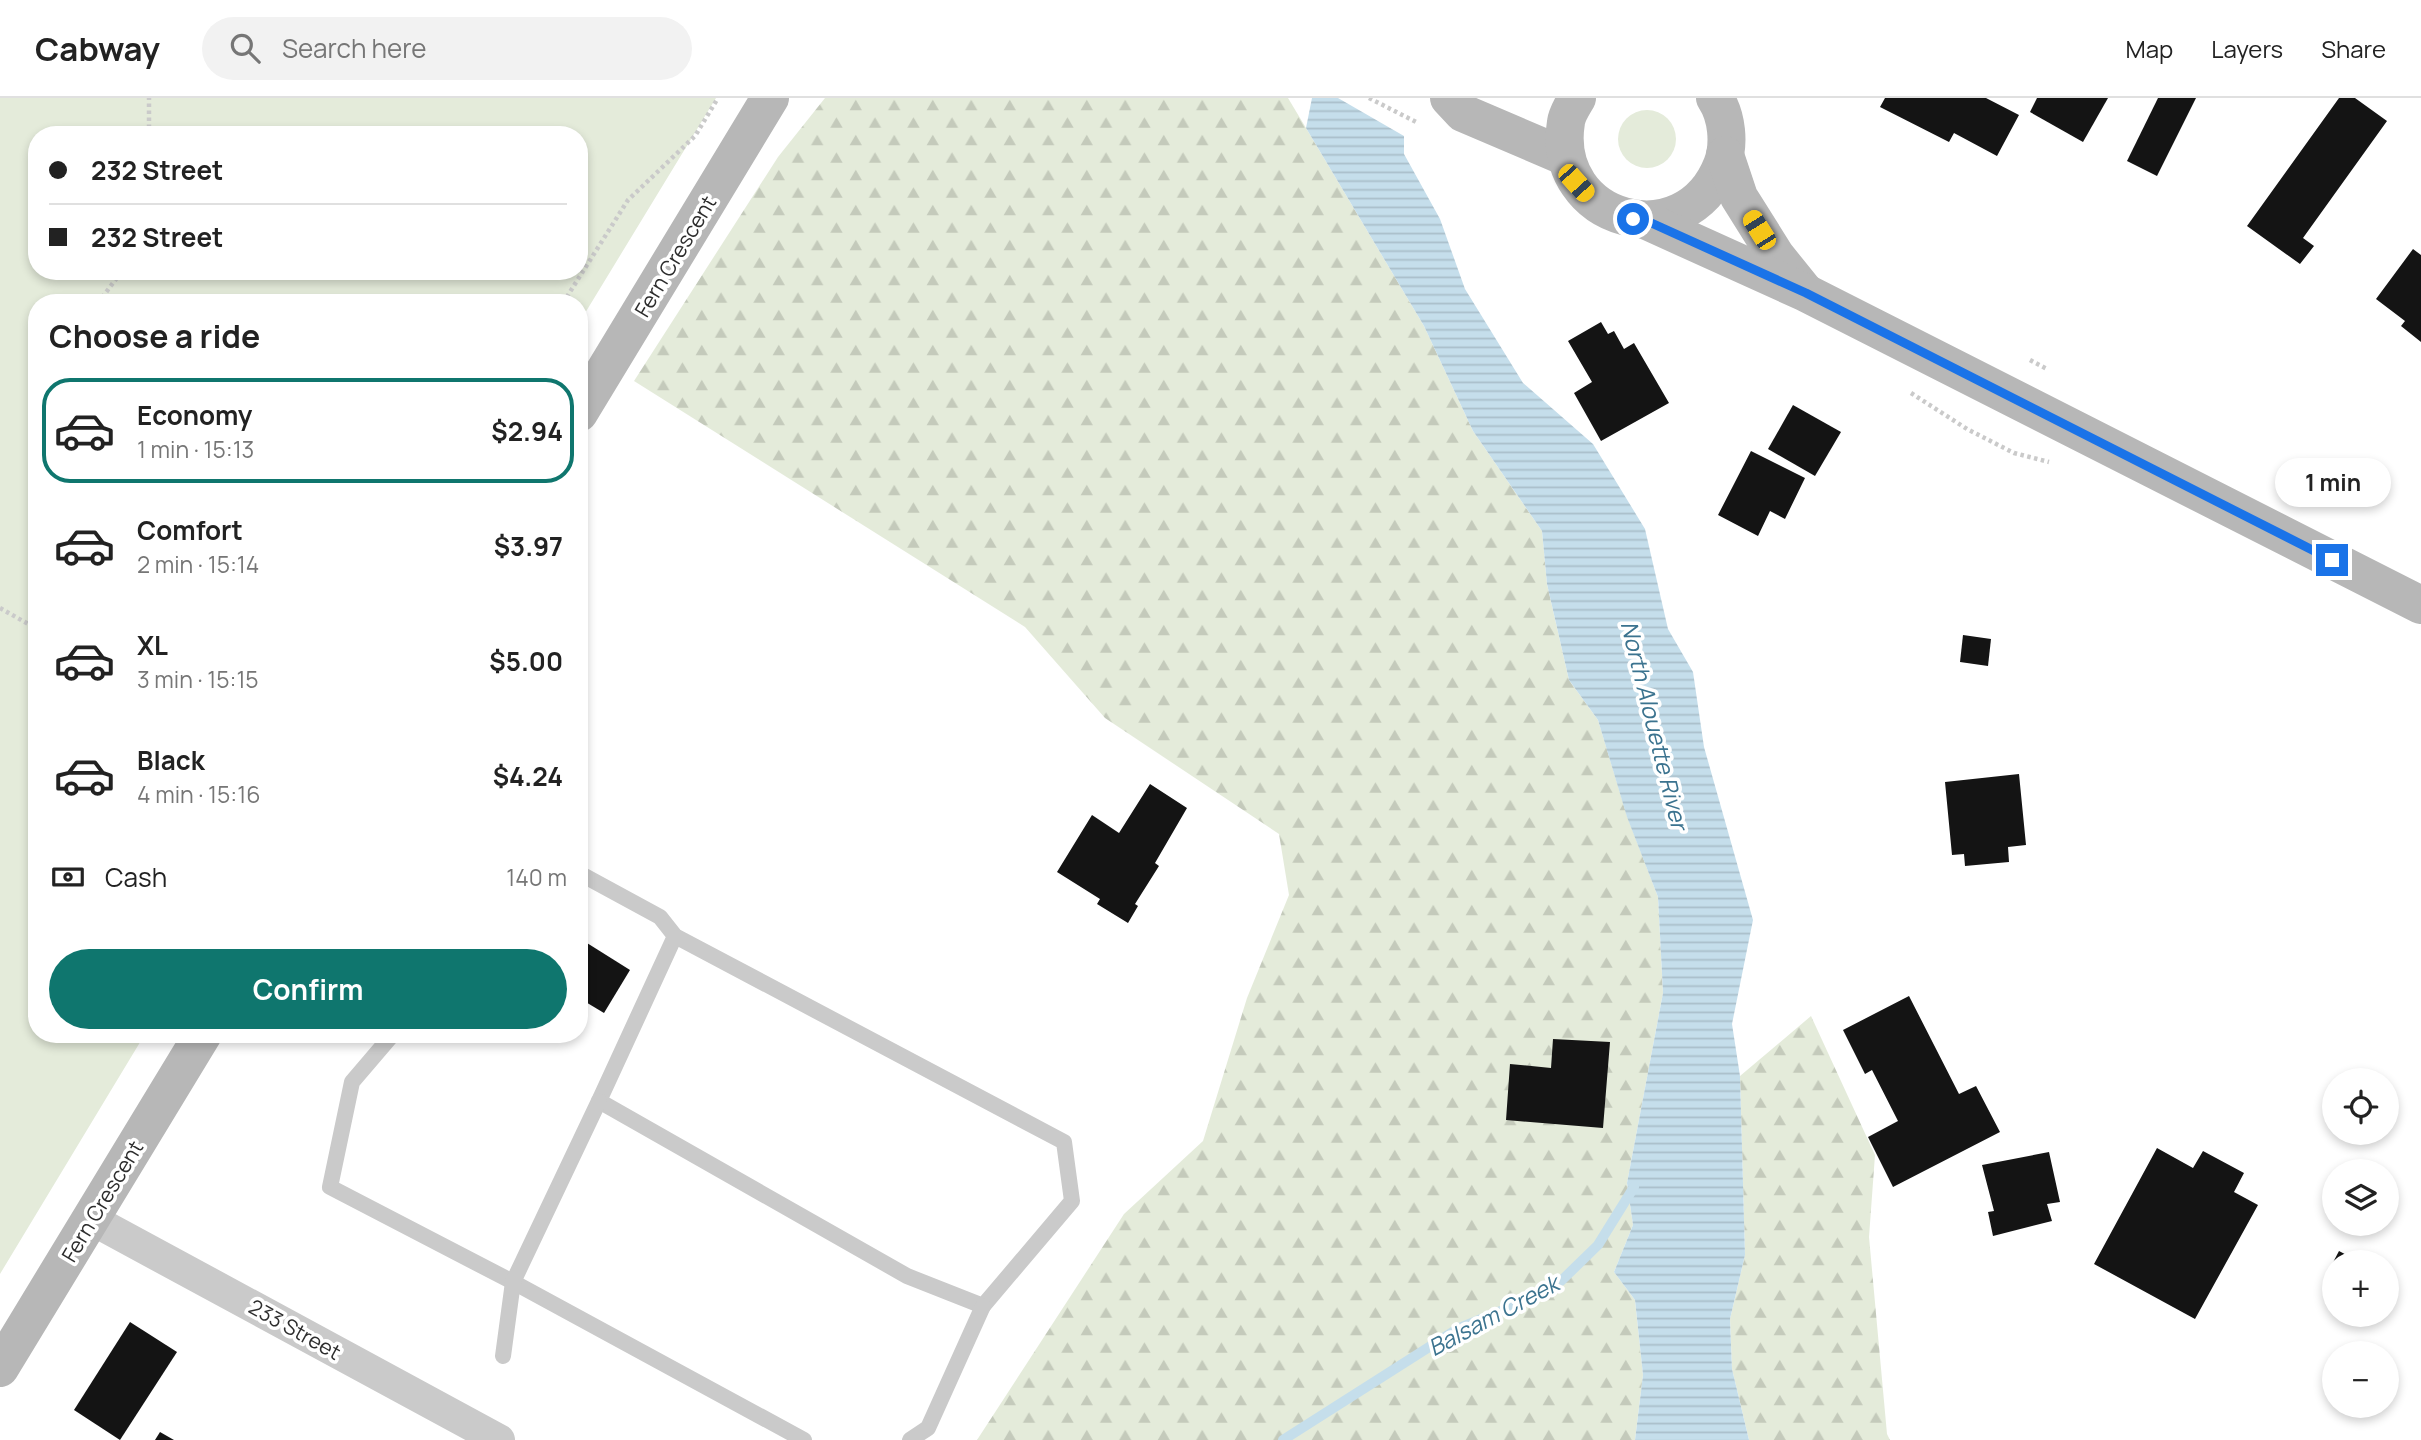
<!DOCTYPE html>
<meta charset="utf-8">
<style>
:root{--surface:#fff;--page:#f2f2f2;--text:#222;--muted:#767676;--line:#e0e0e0;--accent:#0f766e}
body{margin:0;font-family:Manrope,sans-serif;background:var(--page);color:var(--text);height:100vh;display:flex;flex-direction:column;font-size:26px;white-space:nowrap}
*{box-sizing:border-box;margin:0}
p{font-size:23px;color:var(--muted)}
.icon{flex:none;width:38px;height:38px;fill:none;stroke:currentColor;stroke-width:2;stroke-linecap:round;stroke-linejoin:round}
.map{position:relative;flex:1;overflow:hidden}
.sheet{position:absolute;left:28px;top:196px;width:560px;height:749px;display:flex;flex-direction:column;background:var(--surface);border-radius:28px;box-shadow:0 4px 10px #0003}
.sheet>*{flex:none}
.banner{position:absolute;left:28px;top:28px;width:560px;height:154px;border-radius:28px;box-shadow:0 4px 10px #0003;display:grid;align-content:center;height:154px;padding:0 21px;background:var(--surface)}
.controls{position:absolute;left:2322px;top:970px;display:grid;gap:14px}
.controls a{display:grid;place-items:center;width:77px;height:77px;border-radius:50%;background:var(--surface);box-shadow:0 4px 10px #0003;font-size:35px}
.end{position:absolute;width:32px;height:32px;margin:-16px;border:9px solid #1a73e8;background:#fff;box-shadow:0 0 0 4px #fff}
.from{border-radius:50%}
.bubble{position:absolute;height:49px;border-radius:24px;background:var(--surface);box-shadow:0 4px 10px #0003;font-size:23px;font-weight:700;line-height:49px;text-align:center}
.car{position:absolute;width:21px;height:42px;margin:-21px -10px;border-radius:9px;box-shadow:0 0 5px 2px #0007;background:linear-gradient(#f5c518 24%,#345 0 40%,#f5c518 0 76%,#345 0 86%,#f5c518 0)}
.banner b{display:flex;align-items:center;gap:24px;height:66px;font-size:26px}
.banner b+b{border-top:2px solid var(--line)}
.banner i{width:18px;height:18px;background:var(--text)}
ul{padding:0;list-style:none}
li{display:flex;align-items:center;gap:21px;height:105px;margin:0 14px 10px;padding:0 7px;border:4px solid transparent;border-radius:28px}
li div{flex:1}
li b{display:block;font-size:26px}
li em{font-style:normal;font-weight:700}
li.active{border-color:var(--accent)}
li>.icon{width:63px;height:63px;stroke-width:1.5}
h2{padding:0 21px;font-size:32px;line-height:84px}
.pay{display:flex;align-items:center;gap:18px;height:77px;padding:0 21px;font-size:26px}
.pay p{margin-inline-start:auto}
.primary-button{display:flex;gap:14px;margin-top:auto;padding:14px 21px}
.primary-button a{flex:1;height:80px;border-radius:42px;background:var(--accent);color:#fff;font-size:28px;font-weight:700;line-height:80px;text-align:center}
header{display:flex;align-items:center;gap:42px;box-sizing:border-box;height:98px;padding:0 35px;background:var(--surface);border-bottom:2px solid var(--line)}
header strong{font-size:33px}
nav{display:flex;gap:38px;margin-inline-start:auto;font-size:24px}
.search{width:490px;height:63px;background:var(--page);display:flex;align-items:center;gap:18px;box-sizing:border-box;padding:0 24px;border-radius:38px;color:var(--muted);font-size:26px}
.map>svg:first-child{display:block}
.forest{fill:url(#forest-firs)}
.green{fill:#e4ebda;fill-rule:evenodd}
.water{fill:url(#water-rules)}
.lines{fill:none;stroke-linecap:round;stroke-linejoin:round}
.stream{stroke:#c5deeb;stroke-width:10}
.building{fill:#141414}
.path{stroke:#cacaca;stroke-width:4.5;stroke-dasharray:3.5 3.5;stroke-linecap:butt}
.lane{stroke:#cacaca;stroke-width:16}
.street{stroke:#cacaca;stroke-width:32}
.secondary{stroke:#b7b7b7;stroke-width:38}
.route{stroke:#1a73e8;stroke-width:9}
.labels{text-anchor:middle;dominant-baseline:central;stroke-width:7;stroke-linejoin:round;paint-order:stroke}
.street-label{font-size:21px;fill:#2d2d2d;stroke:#fff}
.water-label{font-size:23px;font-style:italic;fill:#3b738f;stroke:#fff}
</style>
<header>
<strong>Cabway</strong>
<div class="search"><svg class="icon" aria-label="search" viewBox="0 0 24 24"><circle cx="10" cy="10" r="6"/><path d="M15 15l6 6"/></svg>Search here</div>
<nav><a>Map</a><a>Layers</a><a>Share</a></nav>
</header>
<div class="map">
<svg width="2421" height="1342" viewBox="0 0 2421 1342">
<defs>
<pattern id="forest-firs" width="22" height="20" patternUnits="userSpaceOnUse" patternTransform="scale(1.75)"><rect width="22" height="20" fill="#e4ebda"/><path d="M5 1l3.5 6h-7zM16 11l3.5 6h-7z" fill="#c4cabb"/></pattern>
<pattern id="water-rules" width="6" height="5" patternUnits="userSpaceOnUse" patternTransform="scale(1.75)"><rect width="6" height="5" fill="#c5deeb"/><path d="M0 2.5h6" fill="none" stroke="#aabfca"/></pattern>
</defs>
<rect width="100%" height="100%" fill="#fff"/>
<!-- forest -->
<g class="forest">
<path d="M825,0H1288L1306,30L1424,228L1473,333L1542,433L1547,486L1569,582L1598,622L1627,718L1658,799L1663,895L1627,1085L1633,1127L1614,1174L1635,1202L1643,1277L1635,1342H977L1124,1116L1203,1043L1247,900L1289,797L1279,736L1105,620L1025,529L634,283L778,59Z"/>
<path d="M1811,918L1875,1057L1869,1139L1887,1336L1890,1342H1749L1732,1271L1730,1221L1745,1157L1740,978Z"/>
</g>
<!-- green -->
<g class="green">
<path d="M0,0H716L579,225V205H37V936H145L0,1176ZM37,37H579V173H37Z"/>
<circle cx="1647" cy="41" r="29"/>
</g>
<!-- water -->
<path class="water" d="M1312,0H1338L1404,38V56L1440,121L1465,191L1523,285L1593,346L1645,431L1668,531L1693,574L1704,649L1753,822L1732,926L1740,978L1745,1157L1730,1221L1732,1271L1749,1342H1635L1643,1277L1635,1202L1614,1174L1633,1127L1627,1085L1663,895L1658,799L1627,719L1598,622L1569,582L1547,486L1542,433L1473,333L1424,228L1306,30Z"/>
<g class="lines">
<!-- stream -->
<path class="stream" d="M1283,1342L1459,1230L1527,1202L1561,1183L1598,1147L1634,1089"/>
</g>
<!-- building -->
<g class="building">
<path d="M1885,0H1986L2019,17L1997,58L1954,35L1949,44L1880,9Z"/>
<path d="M2037,0H2108L2083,44L2030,14Z"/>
<path d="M2158,0H2196L2157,78L2127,63Z"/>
<path d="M2339,0H2355L2387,23L2303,140L2314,148L2300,166L2247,128Z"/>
<path d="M2413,151L2421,157V244L2401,228L2405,223L2376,201Z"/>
<path d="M1601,224L1608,236L1614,233L1624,251L1634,245L1669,305L1601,343L1574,295L1592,284L1568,243Z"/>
<path d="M1793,307L1841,334L1815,378L1768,351Z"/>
<path d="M1751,353L1805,380L1785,421L1770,413L1758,438L1718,417Z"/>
<path d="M1963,537L1991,541L1988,568L1960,564Z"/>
<path d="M2019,676L2026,747L2008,749L2009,764L1965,768L1964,756L1952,757L1945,684Z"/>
<path d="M1150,686L1187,710L1155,765L1159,768L1135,806L1138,808L1128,825L1097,806L1100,801L1057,774L1092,717L1119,735Z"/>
<path d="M579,840L630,872L604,915L579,900Z"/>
<path d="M1909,898L1959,996L1976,988L2000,1034L1893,1089L1868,1039L1898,1023L1872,972L1865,976L1843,932Z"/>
<path d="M1553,941L1610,944L1603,1030L1506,1022L1510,966L1551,970Z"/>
<path d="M2157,1050L2193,1070L2203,1053L2244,1075L2234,1094L2258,1107L2195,1221L2094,1166Z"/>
<path d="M2049,1054L2060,1104L2047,1106L2052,1123L1993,1138L1988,1114L1994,1113L1982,1067Z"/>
<path d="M2339,1153L2360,1164H2334V1178L2328,1174Z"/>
<path d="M130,1224L177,1254L120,1342L74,1312Z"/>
<path d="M160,1334L174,1342H155Z"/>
</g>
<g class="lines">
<!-- path -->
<g class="path">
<path d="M1369,0L1418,25"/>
<path d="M149,37V0"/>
<path d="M98,205L122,173"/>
<path d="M563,205L628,102L695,38L718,0"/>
<path d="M2030,262L2047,271"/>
<path d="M1911,295L1967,331L2014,355L2049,364"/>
<path d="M0,510L37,531"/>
</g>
<!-- lane -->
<g class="lane">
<path d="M579,775L660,819L675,838L1064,1044L1072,1103L983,1208L907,1178L599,1003L675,838"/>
<path d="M393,936L352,984L330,1089L513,1184L804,1342"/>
<path d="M503,1258L513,1184L599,1003"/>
<path d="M910,1342L928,1330L983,1208"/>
</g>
<!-- street -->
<path class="street" d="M91,1121L499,1342"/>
<!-- secondary -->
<g class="secondary">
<path d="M1449,0L1463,15L1566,59"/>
<path d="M1577,0C1573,7 1567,16 1566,24C1550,124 1685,161 1722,67C1730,46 1727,18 1715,0"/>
<path d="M1725,57L1739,99L1776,158L1805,194"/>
<path d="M1647,123L1806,195L2421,507"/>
<path d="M579,315L770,0"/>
<path d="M0,1270L203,936"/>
</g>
</g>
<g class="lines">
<!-- route -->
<path class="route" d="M1633,121L1647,123L1806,195L2332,462"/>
</g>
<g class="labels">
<!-- street labels -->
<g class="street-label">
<text transform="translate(675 158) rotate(-59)">Fern Crescent</text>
<text transform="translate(102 1103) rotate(-59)">Fern Crescent</text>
<text transform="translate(295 1231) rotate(29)">233 Street</text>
</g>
<!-- water labels -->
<g class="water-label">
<text transform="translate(1655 627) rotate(76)">North Alouette River</text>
<text transform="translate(1493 1217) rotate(-28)">Balsam Creek</text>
</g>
</g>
</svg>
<div class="controls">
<a><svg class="icon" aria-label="locate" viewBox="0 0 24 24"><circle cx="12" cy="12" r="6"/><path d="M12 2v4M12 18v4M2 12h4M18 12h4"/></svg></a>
<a><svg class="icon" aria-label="layers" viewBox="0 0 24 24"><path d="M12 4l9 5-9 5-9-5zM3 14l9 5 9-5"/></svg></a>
<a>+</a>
<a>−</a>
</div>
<i class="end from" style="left:1633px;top:121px"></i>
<i class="end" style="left:2332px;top:462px"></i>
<div class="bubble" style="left:2275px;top:360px;width:116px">1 min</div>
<i class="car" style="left:1576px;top:85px;rotate:138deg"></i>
<i class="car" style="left:1759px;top:132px;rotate:328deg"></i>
<div class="banner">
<b><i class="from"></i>232 Street</b>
<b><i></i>232 Street</b>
</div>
<section class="sheet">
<h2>Choose a ride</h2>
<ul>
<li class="active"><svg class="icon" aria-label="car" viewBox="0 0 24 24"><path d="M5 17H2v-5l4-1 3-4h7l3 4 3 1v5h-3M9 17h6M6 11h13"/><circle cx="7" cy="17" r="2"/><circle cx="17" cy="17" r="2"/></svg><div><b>Economy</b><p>1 min · 15:13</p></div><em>$2.94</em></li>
<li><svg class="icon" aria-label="car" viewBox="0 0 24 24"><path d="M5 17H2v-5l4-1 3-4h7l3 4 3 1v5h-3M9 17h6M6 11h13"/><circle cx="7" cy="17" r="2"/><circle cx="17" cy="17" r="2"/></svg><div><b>Comfort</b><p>2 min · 15:14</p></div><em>$3.97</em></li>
<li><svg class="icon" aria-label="car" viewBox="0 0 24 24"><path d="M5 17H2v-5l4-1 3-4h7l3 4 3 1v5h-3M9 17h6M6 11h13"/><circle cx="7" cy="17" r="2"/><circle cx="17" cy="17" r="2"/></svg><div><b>XL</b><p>3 min · 15:15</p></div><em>$5.00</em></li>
<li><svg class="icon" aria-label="car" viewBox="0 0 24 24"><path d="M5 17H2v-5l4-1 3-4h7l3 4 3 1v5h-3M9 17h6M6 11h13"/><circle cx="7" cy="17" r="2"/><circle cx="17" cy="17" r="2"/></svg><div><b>Black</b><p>4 min · 15:16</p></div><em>$4.24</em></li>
</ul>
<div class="pay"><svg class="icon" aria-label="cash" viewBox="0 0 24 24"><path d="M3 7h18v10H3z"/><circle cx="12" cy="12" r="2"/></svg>Cash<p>140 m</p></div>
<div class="primary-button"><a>Confirm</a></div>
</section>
</div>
